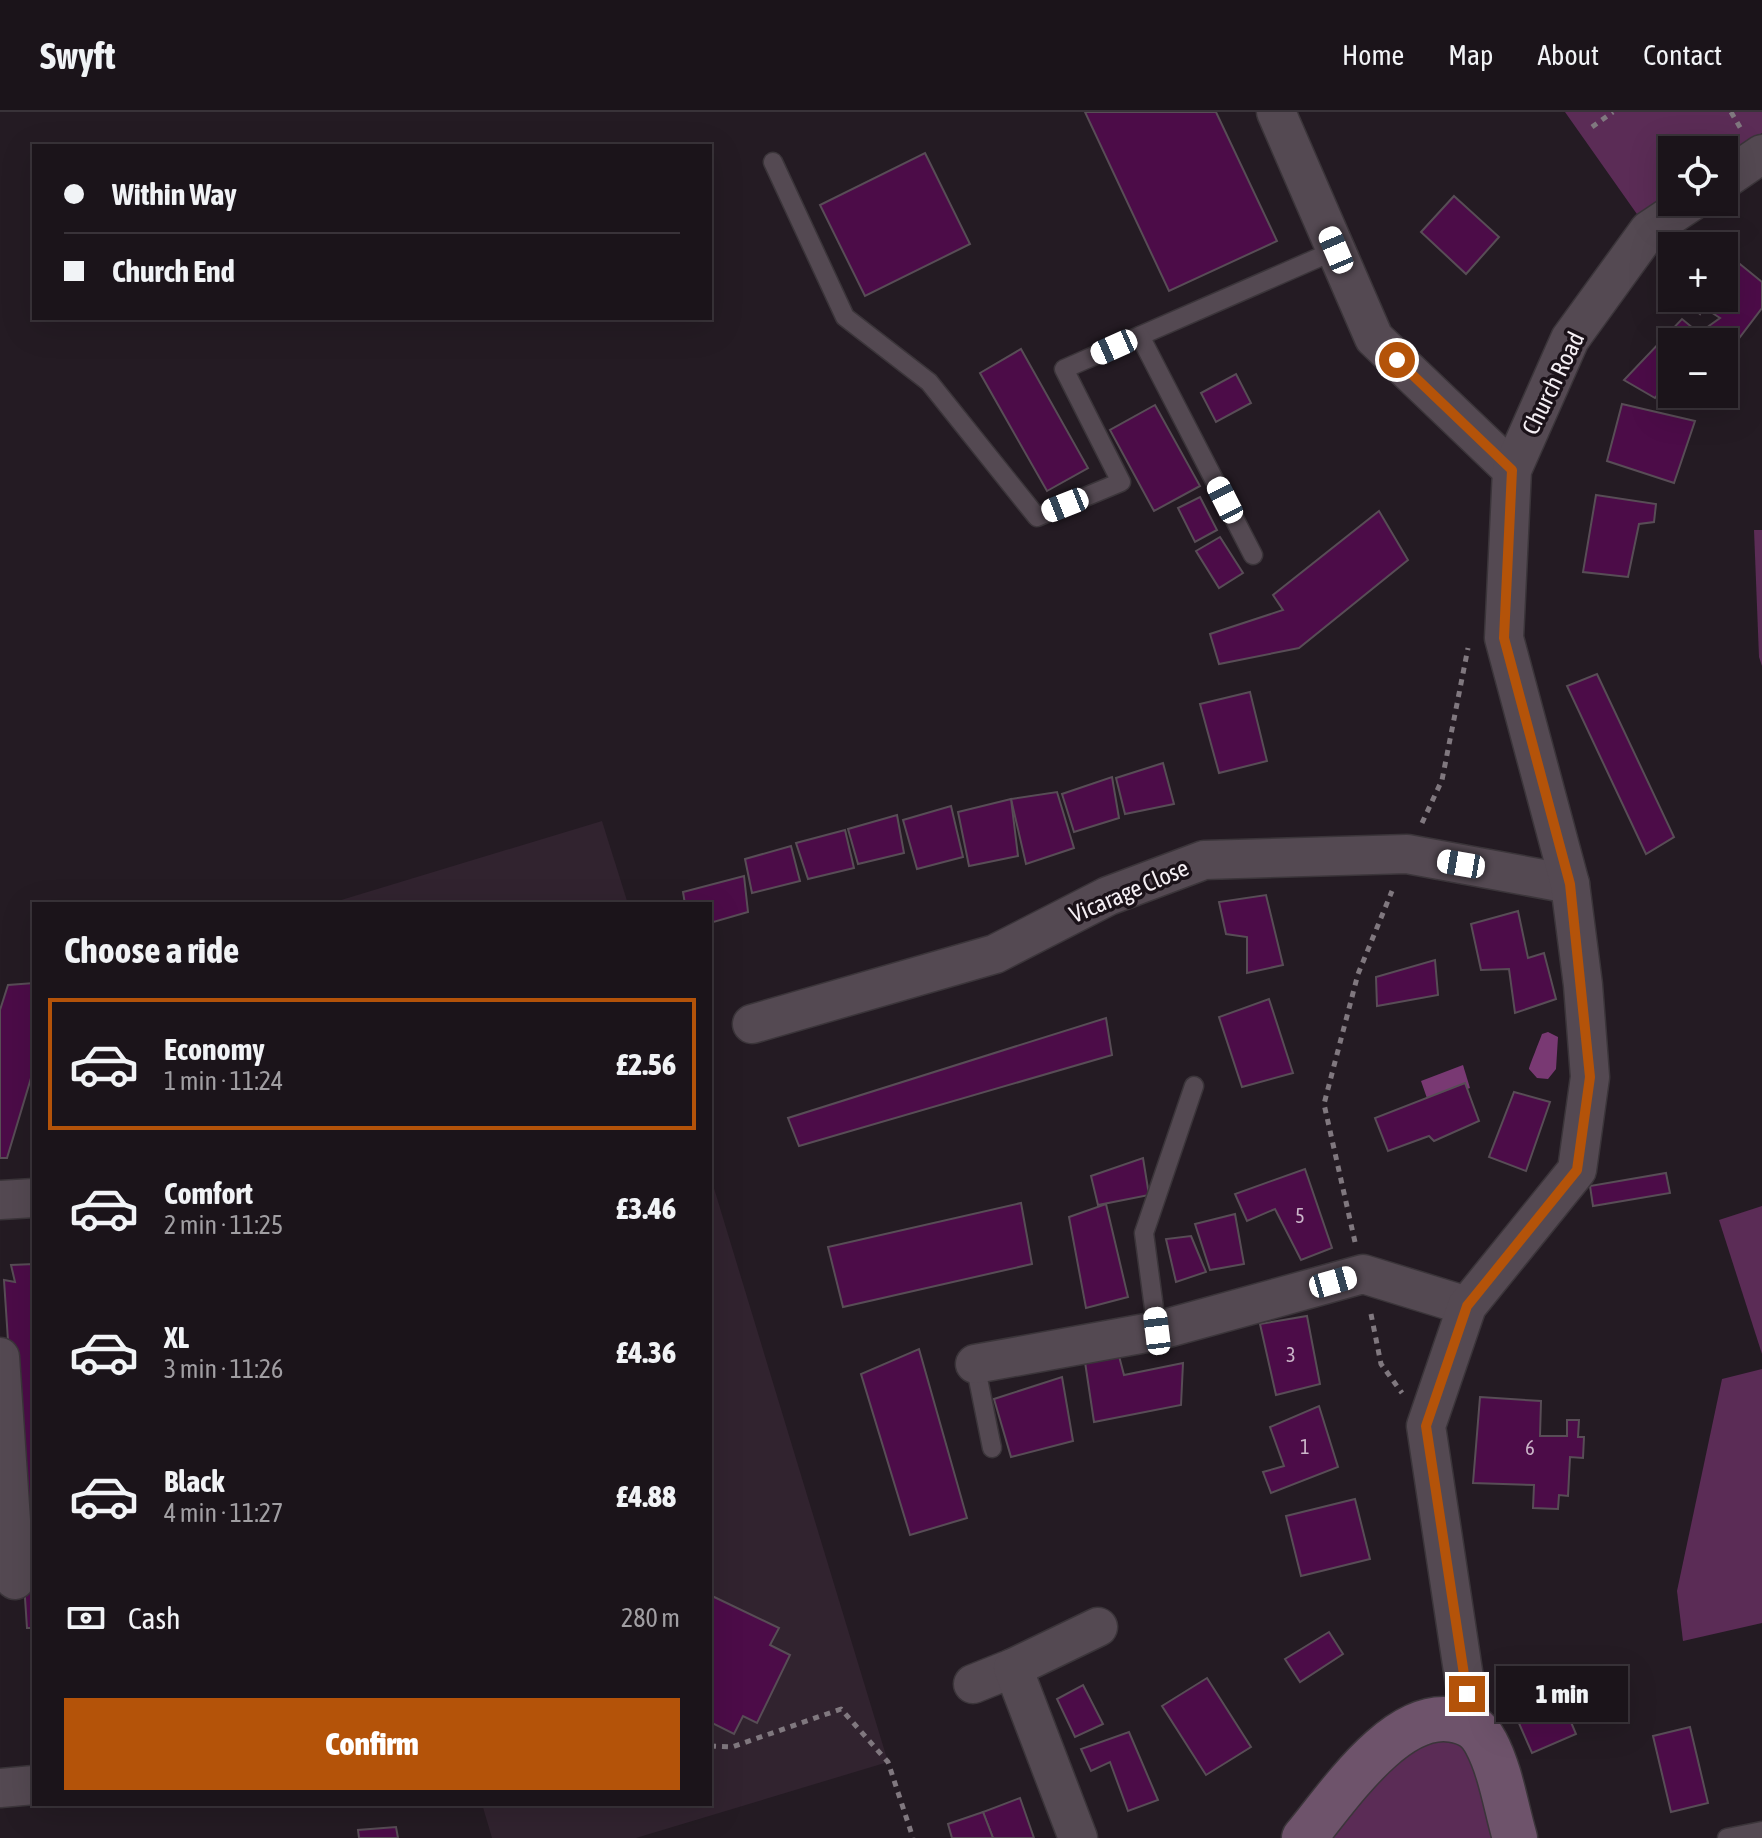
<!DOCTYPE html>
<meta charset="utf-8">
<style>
:root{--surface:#1b141a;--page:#282127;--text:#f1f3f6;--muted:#a09ea2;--line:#393339;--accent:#b45309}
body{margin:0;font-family:"Asap Condensed",sans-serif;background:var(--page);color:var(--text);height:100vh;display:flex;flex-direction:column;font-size:30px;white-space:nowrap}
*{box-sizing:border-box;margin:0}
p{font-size:26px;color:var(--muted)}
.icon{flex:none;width:44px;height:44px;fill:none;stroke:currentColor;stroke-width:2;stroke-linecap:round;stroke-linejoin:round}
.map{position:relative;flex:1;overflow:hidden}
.side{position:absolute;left:32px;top:790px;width:680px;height:904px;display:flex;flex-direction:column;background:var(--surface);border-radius:0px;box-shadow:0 8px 32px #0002,0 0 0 2px var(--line)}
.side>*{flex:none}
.banner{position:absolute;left:32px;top:32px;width:680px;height:176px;border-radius:0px;box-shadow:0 8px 32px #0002,0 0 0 2px var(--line);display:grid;align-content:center;height:176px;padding:0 32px;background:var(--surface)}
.controls{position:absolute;left:1658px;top:24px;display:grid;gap:16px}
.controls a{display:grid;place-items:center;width:80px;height:80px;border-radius:0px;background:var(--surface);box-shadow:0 8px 32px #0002,0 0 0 2px var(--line);font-size:40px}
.end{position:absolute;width:36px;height:36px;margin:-18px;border:10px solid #b45309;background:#fff;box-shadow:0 0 0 4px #fff}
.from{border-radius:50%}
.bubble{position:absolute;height:56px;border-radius:0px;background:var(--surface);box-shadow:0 8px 32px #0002,0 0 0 2px var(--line);font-size:26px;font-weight:800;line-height:56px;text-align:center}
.car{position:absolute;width:24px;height:48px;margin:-24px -12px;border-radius:10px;box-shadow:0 0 6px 2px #0007;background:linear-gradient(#fff 24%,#345 0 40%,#fff 0 76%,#345 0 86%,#fff 0)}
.banner b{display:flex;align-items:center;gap:28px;height:76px;font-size:30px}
.banner b+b{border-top:2px solid var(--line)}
.banner i{width:20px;height:20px;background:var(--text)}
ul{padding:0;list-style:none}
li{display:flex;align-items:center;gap:24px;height:132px;margin:0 16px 12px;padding:0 16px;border:4px solid transparent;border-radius:0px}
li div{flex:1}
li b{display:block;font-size:30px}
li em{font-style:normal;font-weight:800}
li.on{border-color:var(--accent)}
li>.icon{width:72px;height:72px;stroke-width:1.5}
h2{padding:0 32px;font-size:36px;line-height:96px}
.pay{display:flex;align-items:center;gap:20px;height:88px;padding:0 32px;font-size:30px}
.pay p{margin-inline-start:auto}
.cta{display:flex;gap:16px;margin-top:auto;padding:16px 32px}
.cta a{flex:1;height:92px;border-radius:0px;background:var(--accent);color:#fff;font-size:32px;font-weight:800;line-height:92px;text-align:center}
header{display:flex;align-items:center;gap:48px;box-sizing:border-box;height:112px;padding:0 40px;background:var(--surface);border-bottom:2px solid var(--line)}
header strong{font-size:38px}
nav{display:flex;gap:44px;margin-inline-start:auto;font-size:28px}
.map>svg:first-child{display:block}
.built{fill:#31232f}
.green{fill:#5b2c56}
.water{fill:#793973}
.building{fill:#4c0c48;stroke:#584d56;stroke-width:2}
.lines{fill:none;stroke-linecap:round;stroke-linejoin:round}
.lane-casing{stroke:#3b353a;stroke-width:21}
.street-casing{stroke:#3b353a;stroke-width:41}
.secondary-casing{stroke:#3b353a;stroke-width:47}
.path{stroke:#80787f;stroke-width:5;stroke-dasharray:6 6;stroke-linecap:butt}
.lane{stroke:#544952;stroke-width:18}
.street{stroke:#544952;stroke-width:38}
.secondary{stroke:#6e536b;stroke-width:44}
.route{stroke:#b45309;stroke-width:10}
.labels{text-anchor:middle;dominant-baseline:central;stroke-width:7;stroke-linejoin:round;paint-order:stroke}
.number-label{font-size:20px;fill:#cbb6c9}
.street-label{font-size:24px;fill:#f5eff4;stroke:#1b1219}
</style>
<header>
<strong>Swyft</strong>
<nav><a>Home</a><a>Map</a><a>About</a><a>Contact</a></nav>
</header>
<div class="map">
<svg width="1762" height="1726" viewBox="0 0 1762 1726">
<rect width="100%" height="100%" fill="#241b23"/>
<!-- built -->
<g class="built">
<path d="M602,709L628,792H328Z"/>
<path d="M710,1063L888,1650L636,1726H492L482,1692H710Z"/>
</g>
<!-- green -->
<g class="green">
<path d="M1565,0H1762V21L1724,47V38H1672V82L1639,105Z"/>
<path d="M1754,418H1762V554L1759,545Z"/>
<path d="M1762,1094V1242L1719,1108Z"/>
<path d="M1762,1257V1511L1683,1529L1677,1479L1722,1267Z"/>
<path d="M1447,1607L1515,1726H1304Z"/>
</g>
<!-- water -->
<g class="water">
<path d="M1548,920L1558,925L1556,957L1548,967L1537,966L1529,957C1529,955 1541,925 1542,922Z"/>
<path d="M1463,953L1470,976L1429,992L1421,969Z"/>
</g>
<!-- building -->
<g class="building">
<path d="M1085,0H1216L1277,129L1169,179Z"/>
<path d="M925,41L970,132L865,184L820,93Z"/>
<path d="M1454,84L1499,125L1466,162L1421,120Z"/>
<path d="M1735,148L1762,170V196L1724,246V230H1672V282H1683L1674,289L1664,274L1655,286L1624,268L1682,207L1699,221L1720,206L1703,195L1700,202L1687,191L1693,186H1724V158Z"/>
<path d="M1021,237L1088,356L1047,379L980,261Z"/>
<path d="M1236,262L1251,291L1216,310L1201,281Z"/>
<path d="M1622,292L1695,309L1674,371L1607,349Z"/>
<path d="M1155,293L1200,374L1154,399L1110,318Z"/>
<path d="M1596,383L1656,392L1654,410L1639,412L1628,465L1583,460Z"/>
<path d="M1200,385L1217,418L1195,430L1178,396Z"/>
<path d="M1379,399L1408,448L1299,536L1219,552L1210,522L1283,498L1273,483Z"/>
<path d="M1220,425L1243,461L1219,476L1196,439Z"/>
<path d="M1597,562L1674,725L1646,742L1567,574Z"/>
<path d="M1250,580L1267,649L1219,661L1200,592Z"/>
<path d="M1163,651L1174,692L1125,702L1116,666Z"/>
<path d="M1112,665L1119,706L1074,720L1062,682Z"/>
<path d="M1057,680L1074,736L1026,752L1011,687Z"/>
<path d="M1011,687L1018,744L969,754L958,700Z"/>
<path d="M951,694L963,745L917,757L903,708Z"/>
<path d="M897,703L904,741L858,752L848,717Z"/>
<path d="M845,718L854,756L808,767L796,731Z"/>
<path d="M791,734L800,769L752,781L745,747Z"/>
<path d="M744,764L748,800L710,811V792H685L683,780Z"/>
<path d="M1266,783L1283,853L1247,861V825L1226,822L1219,790Z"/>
<path d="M1518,799L1528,846L1544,841L1556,887L1515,901L1509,857L1481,858L1471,812Z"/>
<path d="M1435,848L1438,883L1377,894L1376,865Z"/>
<path d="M34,871V956L7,1046H0V898L8,873Z"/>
<path d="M1269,887L1293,961L1242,975L1219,905Z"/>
<path d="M1106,906L1112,943L799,1034L788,1006Z"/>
<path d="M1465,971L1479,1009L1434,1029L1429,1024L1388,1039L1375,1006Z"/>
<path d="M1514,980L1550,990L1526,1059L1489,1045Z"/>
<path d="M1143,1046L1149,1083L1098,1093L1091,1064Z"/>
<path d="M1305,1057L1332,1136L1301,1148L1275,1097L1247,1109L1235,1082Z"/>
<path d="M1666,1061L1670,1081L1593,1094L1590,1074Z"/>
<path d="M1021,1091L1032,1152L843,1195L828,1135Z"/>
<path d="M1106,1092L1128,1185L1086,1196L1069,1105Z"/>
<path d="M1235,1102L1244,1152L1210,1158L1195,1112Z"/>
<path d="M1191,1124L1206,1160L1176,1170L1166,1127Z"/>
<path d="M34,1152V1516H27L4,1168L15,1170L11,1153Z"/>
<path d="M1307,1204L1320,1272L1276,1283L1260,1212Z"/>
<path d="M919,1237L967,1406L910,1423L861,1262Z"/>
<path d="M1119,1244L1124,1263L1183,1251L1181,1293L1094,1310L1085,1250Z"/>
<path d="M1062,1265L1073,1329L1011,1345L994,1287Z"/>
<path d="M1480,1285L1541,1289L1540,1324H1567V1308H1579L1578,1325H1584L1583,1346L1570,1345L1568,1384L1559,1383L1558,1397L1533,1396L1534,1373L1473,1371Z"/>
<path d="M1319,1294L1338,1355L1271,1381L1263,1360L1284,1354L1270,1315Z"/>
<path d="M1355,1387L1370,1447L1301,1464L1286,1404Z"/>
<path d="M710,1483L779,1516L770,1533L790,1543L757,1611L743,1604L734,1622L710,1610Z"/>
<path d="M1329,1520L1343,1542L1300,1570L1285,1547Z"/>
<path d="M1552,1565L1576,1622L1532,1641L1507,1584Z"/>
<path d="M1207,1566L1251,1635L1206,1663L1162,1594Z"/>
<path d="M1083,1573L1103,1612L1075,1625L1057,1587Z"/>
<path d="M1690,1615L1708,1691L1671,1700L1653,1624Z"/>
<path d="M1129,1620L1158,1688L1128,1699L1110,1650L1091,1659L1081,1637Z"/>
<path d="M1020,1686L1034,1726H993L983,1700Z"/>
<path d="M983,1700L993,1726H952L948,1712Z"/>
<path d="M396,1715L398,1726H359L358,1718Z"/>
</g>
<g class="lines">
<!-- lane casing -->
<g class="lane-casing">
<g id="lane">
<path d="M773,50L845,205L929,270L1037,405L1121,370L1064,257L1336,138"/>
<path d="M1140,224L1253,443"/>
<path d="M1157,1219L1144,1121L1194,974"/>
<path d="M975,1252L992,1336"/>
<path d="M1727,1726L1762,1719"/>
</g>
</g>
<!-- street casing -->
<g class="street-casing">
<g id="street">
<path d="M1276,0L1374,226L1512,358"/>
<path d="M1724,68L1762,42"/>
<path d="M752,912L995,842L1108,784L1204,748L1407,742L1570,772"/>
<path d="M0,1088L34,1086"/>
<path d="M0,1245L15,1468"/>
<path d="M975,1252L1157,1219L1363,1162L1467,1194"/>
<path d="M973,1572L1013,1556"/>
<path d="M1471,1612L1426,1314L1467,1194L1577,1058L1590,965L1583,873L1570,772L1504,526L1512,358L1570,227L1649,118L1691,90"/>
<path d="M0,1676L34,1673"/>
<path d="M1078,1726L1013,1556L1098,1515"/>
</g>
</g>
<!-- secondary casing -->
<g class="secondary-casing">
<path id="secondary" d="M1304,1726C1336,1688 1395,1597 1453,1608C1469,1611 1478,1616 1486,1631C1501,1659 1506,1696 1515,1726"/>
</g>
<!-- path -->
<g class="path">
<path d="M1731,0L1741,17"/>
<path d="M1592,15L1613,0"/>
<path d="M1422,711L1442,668L1468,536"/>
<path d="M1355,1130L1324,992L1358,862L1392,779"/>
<path d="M1371,1202L1381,1252L1402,1281"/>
<path d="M710,1634L732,1635L841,1597L888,1650L913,1726"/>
</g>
<!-- lane -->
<use href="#lane" class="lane"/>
<!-- street -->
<use href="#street" class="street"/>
<!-- secondary -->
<use href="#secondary" class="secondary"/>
</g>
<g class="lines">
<!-- route -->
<path class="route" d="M1397,248L1512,358L1504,526L1570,772L1590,965L1577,1058L1467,1194L1426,1314L1467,1582"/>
</g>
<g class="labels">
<!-- number labels -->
<g class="number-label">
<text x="1300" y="1103">5</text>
<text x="1291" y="1242">3</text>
<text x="1305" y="1334">1</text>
<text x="1530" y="1335">6</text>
</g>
<!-- street labels -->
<g class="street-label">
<text transform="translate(1553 271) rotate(-64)">Church Road</text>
<text transform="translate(1129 779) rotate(-23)">Vicarage Close</text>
</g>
</g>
</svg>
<div class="controls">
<a><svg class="icon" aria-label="locate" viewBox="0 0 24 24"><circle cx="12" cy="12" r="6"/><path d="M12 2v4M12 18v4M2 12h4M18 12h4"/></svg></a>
<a>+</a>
<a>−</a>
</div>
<i class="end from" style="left:1397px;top:248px"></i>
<i class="end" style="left:1467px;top:1582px"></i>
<div class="bubble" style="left:1496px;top:1554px;width:132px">1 min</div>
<i class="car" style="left:1336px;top:138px;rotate:337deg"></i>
<i class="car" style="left:1114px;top:235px;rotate:246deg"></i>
<i class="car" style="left:1225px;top:388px;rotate:333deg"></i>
<i class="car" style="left:1065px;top:393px;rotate:248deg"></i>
<i class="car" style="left:1461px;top:752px;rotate:280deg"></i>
<i class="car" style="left:1333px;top:1170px;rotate:74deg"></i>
<i class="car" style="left:1157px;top:1219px;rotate:353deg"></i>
<div class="banner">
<b><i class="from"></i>Within Way</b>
<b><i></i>Church End</b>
</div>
<section class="side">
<h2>Choose a ride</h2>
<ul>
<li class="on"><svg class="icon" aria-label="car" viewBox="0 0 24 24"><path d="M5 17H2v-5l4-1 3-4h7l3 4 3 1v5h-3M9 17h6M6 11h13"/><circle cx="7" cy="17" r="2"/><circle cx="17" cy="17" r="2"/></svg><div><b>Economy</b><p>1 min · 11:24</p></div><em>£2.56</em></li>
<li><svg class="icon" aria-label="car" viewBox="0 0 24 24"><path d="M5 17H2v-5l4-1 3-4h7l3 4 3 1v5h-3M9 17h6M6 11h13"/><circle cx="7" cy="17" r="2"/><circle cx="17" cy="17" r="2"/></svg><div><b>Comfort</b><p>2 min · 11:25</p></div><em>£3.46</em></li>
<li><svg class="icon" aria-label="car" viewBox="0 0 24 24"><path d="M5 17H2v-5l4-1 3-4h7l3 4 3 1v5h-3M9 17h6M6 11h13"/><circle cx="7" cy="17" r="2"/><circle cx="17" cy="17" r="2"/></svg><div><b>XL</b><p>3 min · 11:26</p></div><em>£4.36</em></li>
<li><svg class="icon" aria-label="car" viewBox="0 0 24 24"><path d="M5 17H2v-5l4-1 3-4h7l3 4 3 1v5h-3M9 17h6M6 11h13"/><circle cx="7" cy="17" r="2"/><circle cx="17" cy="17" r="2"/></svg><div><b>Black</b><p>4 min · 11:27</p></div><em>£4.88</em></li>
</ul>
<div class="pay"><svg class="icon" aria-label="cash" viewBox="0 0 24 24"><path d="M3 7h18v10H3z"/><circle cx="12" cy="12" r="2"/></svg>Cash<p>280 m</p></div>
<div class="cta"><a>Confirm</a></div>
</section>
</div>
